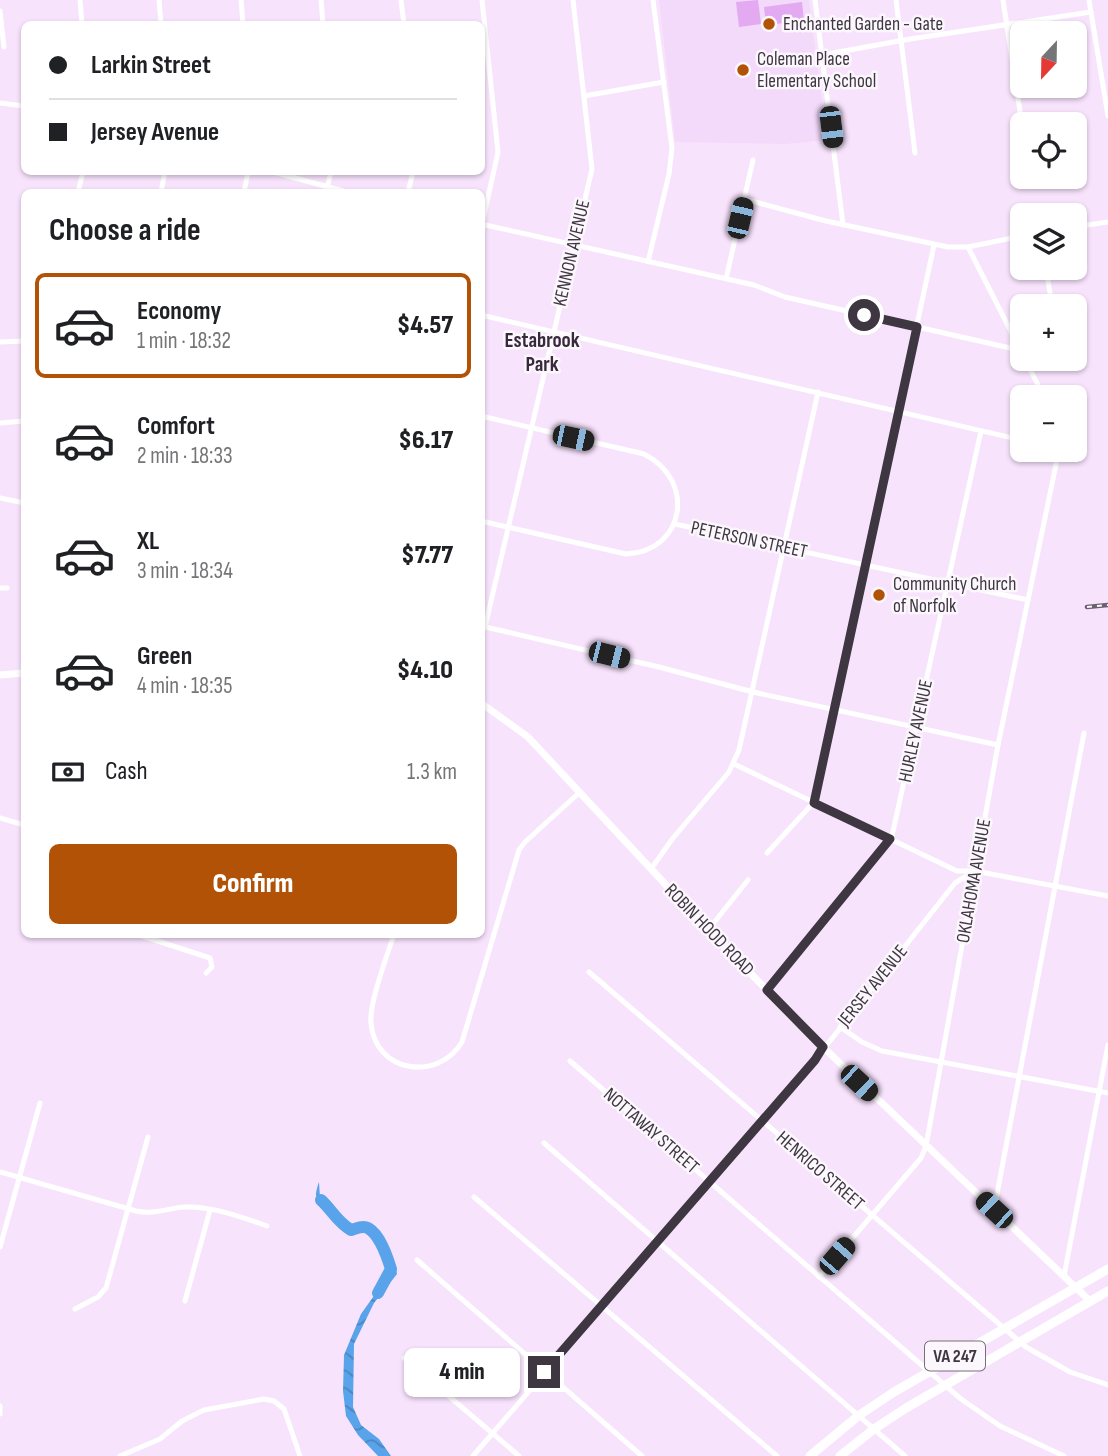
<!DOCTYPE html>
<meta charset="utf-8">
<style>
:root{--surface:#fff;--page:#f6f6f6;--text:#202124;--muted:#757577;--line:#e0e0e0;--accent:#b15206}
body{margin:0;font-family:"Sofia Sans Condensed",sans-serif;background:var(--page);color:var(--text);height:100vh;display:flex;flex-direction:column;font-size:26px;white-space:nowrap}
*{box-sizing:border-box;margin:0}
p{font-size:23px;color:var(--muted)}
.icon{flex:none;width:38px;height:38px;fill:none;stroke:currentColor;stroke-width:2;stroke-linecap:round;stroke-linejoin:round}
.map{position:relative;flex:1;overflow:hidden}
.panel{position:absolute;left:21px;top:189px;width:464px;height:749px;display:flex;flex-direction:column;background:var(--surface);border-radius:10px;box-shadow:0 2px 5px #0004}
.panel>*{flex:none}
.banner{position:absolute;left:21px;top:21px;width:464px;height:154px;border-radius:10px;box-shadow:0 2px 5px #0004;display:grid;align-content:center;height:154px;padding:0 28px;background:var(--surface)}
.needle{width:46px;rotate:202deg}
.fabs{position:absolute;left:1010px;top:21px;display:grid;gap:14px}
.fabs a{display:grid;place-items:center;width:77px;height:77px;border-radius:10px;background:var(--surface);box-shadow:0 2px 5px #0004;font-size:35px}
.end{position:absolute;width:32px;height:32px;margin:-16px;border:9px solid #3e3640;background:#fff;box-shadow:0 0 0 4px #fff}
.from{border-radius:50%}
.bubble{position:absolute;height:49px;border-radius:10px;background:var(--surface);box-shadow:0 2px 5px #0004;font-size:23px;font-weight:800;line-height:49px;text-align:center}
.car{position:absolute;width:21px;height:42px;margin:-21px -10px;border-radius:9px;box-shadow:0 0 5px 2px #0007;background:linear-gradient(#222 24%,#8ab4d8 0 40%,#222 0 76%,#8ab4d8 0 86%,#222 0)}
.banner b{display:flex;align-items:center;gap:24px;height:66px;font-size:26px}
.banner b+b{border-top:2px solid var(--line)}
.banner i{width:18px;height:18px;background:var(--text)}
ul{padding:0;list-style:none}
li{display:flex;align-items:center;gap:21px;height:105px;margin:0 14px 10px;padding:0 14px;border:4px solid transparent;border-radius:10px}
li div{flex:1}
li b{display:block;font-size:26px}
li em{font-style:normal;font-weight:800}
li.current{border-color:var(--accent)}
li>.icon{width:63px;height:63px;stroke-width:1.5}
h2{padding:0 28px;font-size:32px;line-height:84px}
.pay{display:flex;align-items:center;gap:18px;height:77px;padding:0 28px;font-size:26px}
.pay p{margin-inline-start:auto}
.button{display:flex;gap:14px;margin-top:auto;padding:14px 28px}
.button a{flex:1;height:80px;border-radius:10px;background:var(--accent);color:#fff;font-size:28px;font-weight:800;line-height:80px;text-align:center}
.map>svg:first-child{display:block}
.built{fill:#f3d9fa}
.park{fill:#e3a9f1}
.water{fill:url(#water-waves)}
.lines{fill:none;stroke-linecap:round;stroke-linejoin:round}
.river{stroke:#59a3ea;stroke-width:12}
.minor{stroke:#fff;stroke-width:5}
.tertiary{stroke:#fff;stroke-width:7}
.primary{stroke:#fff;stroke-width:9}
.rail-casing{stroke:#6b606e;stroke-width:4.5}
.rail{stroke:#fbf7fc;stroke-width:2;stroke-dasharray:5;stroke-linecap:butt}
.route{stroke:#3e3640;stroke-width:9}
.poi-dot{fill:#b15206;stroke:#fbf7fc;stroke-width:2.5}
.labels{text-anchor:middle;dominant-baseline:central;stroke-width:5;stroke-linejoin:round;paint-order:stroke}
.shield{fill:#fbf7fc;stroke:#777078;stroke-width:2}
.shield-label{font-size:18px;font-weight:bold;fill:#3e3640}
.poi-label{font-size:19px;fill:#3e3640;stroke:#fbf7fc;text-anchor:start}
.street-label{font-size:19px;fill:#3e3640;stroke:#fbf7fc}
.neighbourhood-label{font-size:21px;font-weight:bold;fill:#39293d;stroke:#fbf7fc}
</style>
<div class="map">
<svg width="1108" height="1456" viewBox="0 0 1108 1456">
<defs>
<pattern id="water-waves" width="16" height="10" patternUnits="userSpaceOnUse" patternTransform="scale(1.75)"><rect width="16" height="10" fill="#59a3ea"/><path d="M0 5q4-4 8 0t8 0" fill="none" stroke="#4b86bf"/></pattern>
</defs>
<rect width="100%" height="100%" fill="#f8e3fd"/>
<!-- built -->
<path class="built" d="M659,0H809L827,140L785,144L675,142Z"/>
<!-- park -->
<g class="park">
<path d="M758,0L761,24L739,27L736,2Z"/>
<path d="M802,2L804,21L766,25L764,7Z"/>
</g>
<!-- water -->
<path class="water" d="M319,1182L320,1197L339,1220L347,1226L363,1222L366,1225C380,1238 394,1255 397,1274L374,1303L354,1344L353,1407L361,1425L379,1439L391,1456H378L358,1435L346,1416L343,1391L344,1355L361,1314L388,1276L391,1260L364,1228L365,1226L358,1224L347,1230C338,1227 317,1204 316,1194C316,1192 318,1184 319,1182Z"/>
<g class="lines">
<!-- river -->
<path class="river" d="M321,1200C332,1210 337,1222 351,1230C356,1229 362,1225 368,1228C380,1235 387,1256 391,1269L378,1293"/>
<!-- minor -->
<g class="minor">
<path d="M80,0L82,24"/>
<path d="M159,0L161,24"/>
<path d="M241,0L243,24"/>
<path d="M321,0L323,24"/>
<path d="M401,0L404,24"/>
<path d="M482,0L498,152L482,224"/>
<path d="M815,0L843,225"/>
<path d="M896,0L915,153"/>
<path d="M1003,0L1022,124"/>
<path d="M1089,0L1108,116"/>
<path d="M0,11L4,47"/>
<path d="M822,55L910,39L1091,12"/>
<path d="M584,96L664,82"/>
<path d="M0,103L24,106"/>
<path d="M1021,163L1022,162"/>
<path d="M273,172L347,192"/>
<path d="M78,192L83,172"/>
<path d="M161,192L165,172"/>
<path d="M244,192L248,172"/>
<path d="M326,192L331,172"/>
<path d="M408,192L413,172"/>
<path d="M744,199L826,221L948,247H968L1022,236"/>
<path d="M481,224L754,285L785,297L1010,348H1020"/>
<path d="M1074,227L1108,222"/>
<path d="M968,247L1022,353"/>
<path d="M648,262L669,174L672,148L653,0"/>
<path d="M1046,268L1052,306"/>
<path d="M726,279L753,160"/>
<path d="M481,315L1021,440"/>
<path d="M0,342L24,341"/>
<path d="M1025,359L1044,397"/>
<path d="M481,416L644,454C696,480 686,551 626,554L481,521"/>
<path d="M0,423L24,421"/>
<path d="M0,498L24,503"/>
<path d="M675,524L1028,600"/>
<path d="M0,588H7"/>
<path d="M481,626L659,667L753,692L998,745"/>
<path d="M485,627L592,169L573,0"/>
<path d="M734,764L957,871H975L1108,896"/>
<path d="M0,818L24,825"/>
<path d="M767,853L815,801L934,245"/>
<path d="M651,869L673,838L729,772L739,750L818,392"/>
<path d="M708,930L748,880"/>
<path d="M136,934L210,958L212,967L206,973"/>
<path d="M394,934C387,956 369,1003 371,1023C375,1073 438,1082 462,1042L519,850L525,842L580,792"/>
<path d="M589,972L1026,1347L1070,1372L1108,1385"/>
<path d="M767,990L892,836L981,431"/>
<path d="M840,1027L862,1042L882,1051L1108,1093"/>
<path d="M570,1061L961,1399L1000,1426L1064,1456"/>
<path d="M544,1143L905,1456"/>
<path d="M0,1172L136,1211C154,1215 168,1208 185,1207C212,1206 242,1217 267,1226"/>
<path d="M474,1197L777,1456"/>
<path d="M994,1210L1084,733"/>
<path d="M0,1247L40,1103"/>
<path d="M417,1260L642,1456"/>
<path d="M1064,1276L1108,1045"/>
<path d="M819,1277L921,1158L926,1146L998,745L1059,450"/>
<path d="M185,1301L210,1210"/>
<path d="M75,1309L98,1297L106,1288L148,1137"/>
<path d="M404,1358L519,1456"/>
<path d="M0,1406V1414"/>
<path d="M120,1456L160,1439L182,1421L204,1410L264,1399L274,1401L284,1409L300,1456"/>
<path d="M473,1456L815,1060L955,883L975,871"/>
</g>
<!-- tertiary -->
<g class="tertiary">
<path d="M0,675L24,673"/>
<path d="M481,703L528,737L708,930L823,1047L1090,1301"/>
</g>
<!-- primary -->
<g class="primary">
<path d="M810,1456L858,1416L894,1392L1108,1269"/>
<path d="M840,1456L874,1429L906,1408L1108,1291"/>
</g>
<!-- rail casing -->
<g class="rail-casing">
<path id="rail" d="M1087,607L1108,605"/>
</g>
<!-- rail -->
<use href="#rail" class="rail"/>
</g>
<g class="lines">
<!-- route -->
<path class="route" d="M544,1372L815,1060L823,1047L767,990L890,839L814,803L917,327L864,315"/>
</g>
<!-- markers -->
<g class="poi-dot">
<circle cx="769" cy="24" r="7"/>
<circle cx="743" cy="70" r="7"/>
<circle cx="879" cy="595" r="7"/>
</g>
<g class="labels">
<!-- shield labels -->
<rect class="shield" x="925" y="1341.5" width="60" height="29" rx="5"/>
<g class="shield-label">
<text x="955" y="1356">VA 247</text>
</g>
<!-- poi labels -->
<g class="poi-label">
<text x="783" y="24">Enchanted Garden - Gate</text>
<text x="757" y="59">Coleman Place<tspan x="757" dy="22">Elementary School</tspan></text>
<text x="893" y="584">Community Church<tspan x="893" dy="22">of Norfolk</tspan></text>
</g>
<!-- street labels -->
<g class="street-label">
<text transform="translate(572 253) rotate(-77)">KENNON AVENUE</text>
<text transform="translate(749 540) rotate(12)">PETERSON STREET</text>
<text transform="translate(916 731) rotate(-78)">HURLEY AVENUE</text>
<text transform="translate(974 881) rotate(-80)">OKLAHOMA AVENUE</text>
<text transform="translate(709 930) rotate(46)">ROBIN HOOD ROAD</text>
<text transform="translate(873 986) rotate(-51)">JERSEY AVENUE</text>
<text transform="translate(651 1131) rotate(41)">NOTTAWAY STREET</text>
<text transform="translate(820 1171) rotate(41)">HENRICO STREET</text>
</g>
<!-- neighbourhood labels -->
<g class="neighbourhood-label">
<text x="542" y="340">Estabrook<tspan x="542" dy="24">Park</tspan></text>
</g>
</g>
</svg>
<div class="fabs">
<a><svg class="needle" viewBox="-14 -14 28 28"><path d="M0-13l5 13h-10z" fill="#e53935"/><path d="M0 13l5-13h-10z" fill="#757577"/></svg></a>
<a><svg class="icon" aria-label="locate" viewBox="0 0 24 24"><circle cx="12" cy="12" r="6"/><path d="M12 2v4M12 18v4M2 12h4M18 12h4"/></svg></a>
<a><svg class="icon" aria-label="layers" viewBox="0 0 24 24"><path d="M12 4l9 5-9 5-9-5zM3 14l9 5 9-5"/></svg></a>
<a>+</a>
<a>−</a>
</div>
<i class="end from" style="left:864px;top:315px"></i>
<i class="end" style="left:544px;top:1372px"></i>
<div class="bubble" style="left:404px;top:1348px;width:116px">4 min</div>
<i class="car" style="left:831px;top:127px;rotate:173deg"></i>
<i class="car" style="left:740px;top:218px;rotate:13deg"></i>
<i class="car" style="left:573px;top:438px;rotate:102deg"></i>
<i class="car" style="left:609px;top:655px;rotate:104deg"></i>
<i class="car" style="left:859px;top:1083px;rotate:133deg"></i>
<i class="car" style="left:994px;top:1210px;rotate:313deg"></i>
<i class="car" style="left:837px;top:1256px;rotate:41deg"></i>
<div class="banner">
<b><i class="from"></i>Larkin Street</b>
<b><i></i>Jersey Avenue</b>
</div>
<section class="panel">
<h2>Choose a ride</h2>
<ul>
<li class="current"><svg class="icon" aria-label="car" viewBox="0 0 24 24"><path d="M5 17H2v-5l4-1 3-4h7l3 4 3 1v5h-3M9 17h6M6 11h13"/><circle cx="7" cy="17" r="2"/><circle cx="17" cy="17" r="2"/></svg><div><b>Economy</b><p>1 min · 18:32</p></div><em>$4.57</em></li>
<li><svg class="icon" aria-label="car" viewBox="0 0 24 24"><path d="M5 17H2v-5l4-1 3-4h7l3 4 3 1v5h-3M9 17h6M6 11h13"/><circle cx="7" cy="17" r="2"/><circle cx="17" cy="17" r="2"/></svg><div><b>Comfort</b><p>2 min · 18:33</p></div><em>$6.17</em></li>
<li><svg class="icon" aria-label="car" viewBox="0 0 24 24"><path d="M5 17H2v-5l4-1 3-4h7l3 4 3 1v5h-3M9 17h6M6 11h13"/><circle cx="7" cy="17" r="2"/><circle cx="17" cy="17" r="2"/></svg><div><b>XL</b><p>3 min · 18:34</p></div><em>$7.77</em></li>
<li><svg class="icon" aria-label="car" viewBox="0 0 24 24"><path d="M5 17H2v-5l4-1 3-4h7l3 4 3 1v5h-3M9 17h6M6 11h13"/><circle cx="7" cy="17" r="2"/><circle cx="17" cy="17" r="2"/></svg><div><b>Green</b><p>4 min · 18:35</p></div><em>$4.10</em></li>
</ul>
<div class="pay"><svg class="icon" aria-label="cash" viewBox="0 0 24 24"><path d="M3 7h18v10H3z"/><circle cx="12" cy="12" r="2"/></svg>Cash<p>1.3 km</p></div>
<div class="button"><a>Confirm</a></div>
</section>
</div>
